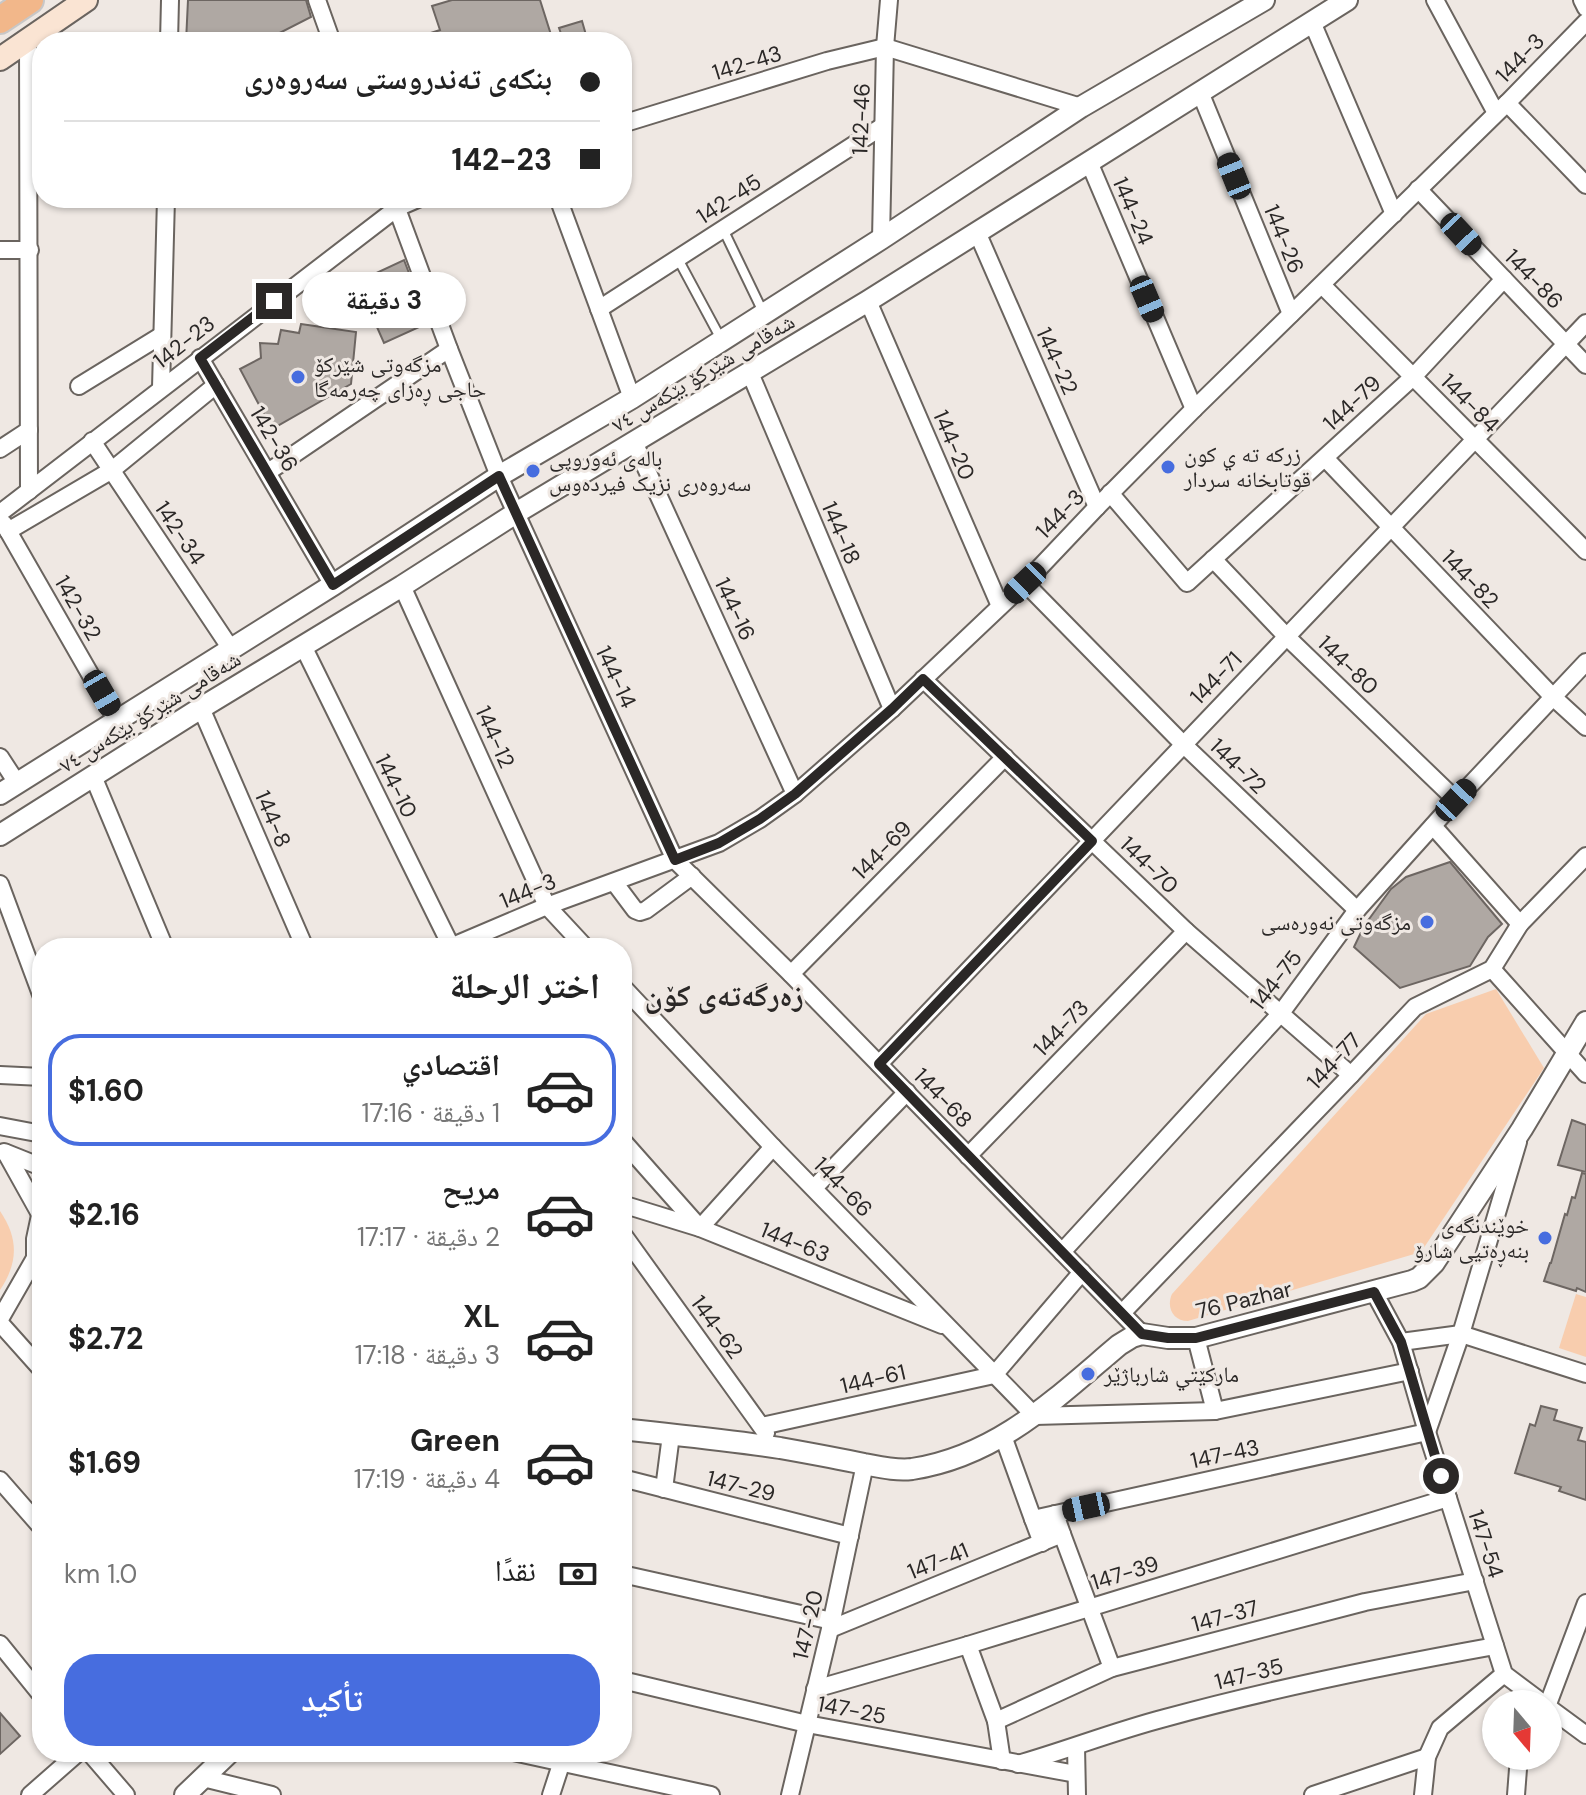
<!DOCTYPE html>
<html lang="ar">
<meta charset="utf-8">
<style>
:root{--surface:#fff;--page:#f2f2f2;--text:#222;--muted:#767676;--line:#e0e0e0;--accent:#476ddf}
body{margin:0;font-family:"DM Sans","Noto Naskh Arabic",sans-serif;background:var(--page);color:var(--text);direction:rtl;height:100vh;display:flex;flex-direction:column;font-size:30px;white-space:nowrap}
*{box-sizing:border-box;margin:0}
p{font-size:26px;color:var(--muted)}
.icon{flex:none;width:44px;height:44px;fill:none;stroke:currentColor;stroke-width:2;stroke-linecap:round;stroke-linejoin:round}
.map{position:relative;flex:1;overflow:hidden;direction:ltr}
.drawer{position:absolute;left:32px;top:938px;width:600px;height:824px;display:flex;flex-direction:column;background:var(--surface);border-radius:32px;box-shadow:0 2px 6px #0004;direction:rtl}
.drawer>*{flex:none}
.hud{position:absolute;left:32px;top:32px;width:600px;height:176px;border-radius:32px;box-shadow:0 2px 6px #0004;direction:rtl;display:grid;align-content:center;height:176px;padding:0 32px;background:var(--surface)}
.needle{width:52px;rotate:161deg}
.fabs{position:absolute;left:1482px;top:1690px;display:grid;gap:16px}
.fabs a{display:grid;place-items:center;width:80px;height:80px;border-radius:50%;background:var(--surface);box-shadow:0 2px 6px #0004;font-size:40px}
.end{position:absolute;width:36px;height:36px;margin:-18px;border:10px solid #2b2827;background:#fff;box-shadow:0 0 0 4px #fff}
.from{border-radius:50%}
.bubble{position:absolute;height:56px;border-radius:28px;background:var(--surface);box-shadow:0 2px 6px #0004;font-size:26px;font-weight:700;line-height:56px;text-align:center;direction:rtl}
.car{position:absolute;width:24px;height:48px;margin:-24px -12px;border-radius:10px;box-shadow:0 0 6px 2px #0007;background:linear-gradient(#222 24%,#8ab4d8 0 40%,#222 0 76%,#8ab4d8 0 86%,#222 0)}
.hud b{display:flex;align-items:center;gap:28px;height:76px;font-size:30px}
.hud b+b{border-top:2px solid var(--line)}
.hud i{width:20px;height:20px;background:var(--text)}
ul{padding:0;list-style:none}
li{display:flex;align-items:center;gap:24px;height:112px;margin:0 16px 12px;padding:0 16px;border:4px solid transparent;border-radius:32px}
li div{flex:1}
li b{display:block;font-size:30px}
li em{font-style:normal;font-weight:700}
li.active{border-color:var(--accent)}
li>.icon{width:72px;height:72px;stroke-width:1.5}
h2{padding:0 32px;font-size:36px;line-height:96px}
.pay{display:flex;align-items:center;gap:20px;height:88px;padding:0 32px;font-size:30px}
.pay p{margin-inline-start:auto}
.action{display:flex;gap:16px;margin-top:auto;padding:16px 32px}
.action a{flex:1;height:92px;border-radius:32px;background:var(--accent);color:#fff;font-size:32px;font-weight:700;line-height:92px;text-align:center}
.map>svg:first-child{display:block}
.green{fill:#f8cdae}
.building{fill:#afa8a3;stroke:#6d6662;stroke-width:2}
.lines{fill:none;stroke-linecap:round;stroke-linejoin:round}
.service-casing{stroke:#6a645f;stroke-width:12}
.minor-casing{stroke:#6a645f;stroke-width:20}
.tertiary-casing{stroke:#6a645f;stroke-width:24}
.secondary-casing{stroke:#6a645f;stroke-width:26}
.trunk-casing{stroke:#c8c7c7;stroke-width:30}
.service{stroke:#fff;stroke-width:8}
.minor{stroke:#fff;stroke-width:16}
.tertiary{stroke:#fff;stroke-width:20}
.secondary{stroke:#fae4d3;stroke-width:22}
.trunk{stroke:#f2b78a;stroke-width:26}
.route{stroke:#2b2827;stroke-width:10}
.poi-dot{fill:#476ddf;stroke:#efe8e3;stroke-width:3}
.labels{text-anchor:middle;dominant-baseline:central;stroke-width:6;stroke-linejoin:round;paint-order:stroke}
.street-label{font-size:22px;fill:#2b2827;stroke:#efe8e3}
.poi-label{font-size:22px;fill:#2b2827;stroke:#efe8e3;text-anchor:start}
.district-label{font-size:30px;font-weight:bold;fill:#2b2827;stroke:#efe8e3}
</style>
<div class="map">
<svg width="1586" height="1795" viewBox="0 0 1586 1795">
<rect width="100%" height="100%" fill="#efe8e3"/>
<!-- green -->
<g class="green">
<path d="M1496,989L1544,1068L1421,1252L1188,1321C1173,1321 1166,1307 1172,1294L1426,1014Z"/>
<path d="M0,1211C19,1239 18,1263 0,1290Z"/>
<path d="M1576,1294L1586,1297V1357L1559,1348Z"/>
</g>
<!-- building -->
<g class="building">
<path d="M188,0H306L311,17L262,42H186Z"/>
<path d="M452,0H540L552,38L541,42H412V39L440,30L432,6Z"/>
<path d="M582,21L588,42H564L559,28Z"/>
<path d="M404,260L428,323L384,343L357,282Z"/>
<path d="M301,324L356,332L351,384L272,429L240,369L261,358L260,343L278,344L281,330L299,333Z"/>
<path d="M1450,862L1502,924L1488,937L1470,966L1400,988L1354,947L1364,926L1391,889L1406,877Z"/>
<path d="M1572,1120L1586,1125V1172L1558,1165Z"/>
<path d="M1582,1173L1586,1174V1292L1577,1288L1576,1291L1544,1281L1550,1263H1551L1565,1214L1567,1215L1572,1197L1575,1198Z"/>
<path d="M1541,1406L1557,1410L1554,1420L1582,1428L1578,1440L1586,1442V1500L1559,1491L1561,1487L1515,1473L1530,1424L1535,1426Z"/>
<path d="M0,1713L20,1736L0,1754Z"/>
</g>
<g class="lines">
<!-- service casing -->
<g class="service-casing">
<g id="service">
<path d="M723,229L763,312"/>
<path d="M678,259L721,339"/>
</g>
</g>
<!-- minor casing -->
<g class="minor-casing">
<g id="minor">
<path d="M317,0L332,42"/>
<path d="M1435,0L1496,113"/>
<path d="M1582,0L1586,8"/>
<path d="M1312,22L1394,214"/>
<path d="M28,39L29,491"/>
<path d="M169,42L170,0"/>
<path d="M1200,92L1291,314"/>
<path d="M1507,103L1586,185"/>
<path d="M622,124L827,61L885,47L1081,107"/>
<path d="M1089,162L1194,409"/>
<path d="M1418,189L1586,365"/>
<path d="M393,198L449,349L499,476L675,860L791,974L1142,1334"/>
<path d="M558,198L632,398"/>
<path d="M977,232L1097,507"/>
<path d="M881,239L885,47L889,0"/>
<path d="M0,250H30"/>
<path d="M1322,285L1586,551"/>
<path d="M868,301L1000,606"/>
<path d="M599,309L883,126"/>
<path d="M200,358L333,585"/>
<path d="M750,373L892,709"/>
<path d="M79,386L162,335"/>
<path d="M161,388L166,198"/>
<path d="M92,441L231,649"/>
<path d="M634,442L795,794"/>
<path d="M0,449L29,430"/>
<path d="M1325,458L1553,697L1586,727"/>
<path d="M268,472L449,349"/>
<path d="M1110,493L1187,583L1413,377L1504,279"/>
<path d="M0,513L397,208L420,198"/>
<path d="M4,524L117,721"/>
<path d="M8,531L112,470L216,385"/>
<path d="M1213,559L1287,637L1456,800"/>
<path d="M1025,583L1184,745L1357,910"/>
<path d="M402,586L547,906L586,948"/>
<path d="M303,646L452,948"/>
<path d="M923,679L1186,931L1351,1075"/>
<path d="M201,708L305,948"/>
<path d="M0,757L17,783"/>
<path d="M93,776L165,948"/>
<path d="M1433,826L1520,924"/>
<path d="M614,882L635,910L640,912L646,910L692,876"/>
<path d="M0,884L42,997"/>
<path d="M448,948L547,906L719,843L760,819L795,794L892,709L1025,583L1097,507L1194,409L1507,103L1586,22"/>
<path d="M1492,969L1586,1074"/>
<path d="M791,974L1005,757"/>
<path d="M622,986L773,1147L1035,1416L1215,1411L1410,1371"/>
<path d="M879,1064L1586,323"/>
<path d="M0,1075L42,1077"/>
<path d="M0,1126L42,1134"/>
<path d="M622,1140L700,1228L773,1147"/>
<path d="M4,1152L39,1166"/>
<path d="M6,1153L40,1214"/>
<path d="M968,1156L1186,931"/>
<path d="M814,1188L907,1092"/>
<path d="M622,1204L700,1228L942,1325"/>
<path d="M622,1233L766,1433"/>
<path d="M1062,1252L1281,1013L1357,910L1456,800L1586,662"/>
<path d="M35,1258V1239L42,1206"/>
<path d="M1374,1292L1401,1342L1427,1432L1504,1674L1544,1704"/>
<path d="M1122,1313L1351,1075L1415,1007L1492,969L1520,924L1586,856"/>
<path d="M0,1319L35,1258L42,1249"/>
<path d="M0,1323L42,1370"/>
<path d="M1196,1338L1215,1411"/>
<path d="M1401,1342L1461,1334L1586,1374"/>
<path d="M762,1426L994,1375L1082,1272"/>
<path d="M1003,1436L1033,1519L1062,1534L1112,1668"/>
<path d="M622,1478L850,1536"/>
<path d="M0,1480L42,1528"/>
<path d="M664,1489L671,1435"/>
<path d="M1042,1543L1033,1519L1427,1432L1461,1334L1518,1142"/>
<path d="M622,1574L832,1621"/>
<path d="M830,1629L1062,1534L1055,1514"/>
<path d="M0,1644L42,1696"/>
<path d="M968,1645L996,1721L1002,1761"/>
<path d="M622,1680L807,1724L1076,1774"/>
<path d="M815,1689L968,1645L1448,1498"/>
<path d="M1548,1704L1586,1603"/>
<path d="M1548,1707L1586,1735"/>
<path d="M996,1721L1112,1668L1365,1602L1475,1581"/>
<path d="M1076,1747L1077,1795"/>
<path d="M89,1752L126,1795"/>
<path d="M513,1752L711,1795"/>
<path d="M1018,1764C1067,1750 1115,1731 1165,1718C1274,1688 1384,1666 1495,1646"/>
<path d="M203,1778L272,1795"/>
<path d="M30,1795L79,1752"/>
<path d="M551,1795L565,1752"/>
<path d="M790,1795L830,1629L865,1464"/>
<path d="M1313,1795L1427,1757"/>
<path d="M1423,1795L1427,1757L1440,1728L1504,1674"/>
<path d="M1516,1795L1519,1756"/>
</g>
</g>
<!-- tertiary casing -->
<g class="tertiary-casing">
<g id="tertiary">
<path d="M0,794L333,585L499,476L632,398L881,239L1081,107L1264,0"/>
<path d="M0,835L201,708L402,586L516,513L868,301L1347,0"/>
<path d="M622,1429C674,1435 728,1440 780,1448C808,1453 836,1458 864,1464C880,1467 896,1471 912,1469C998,1456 1056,1398 1119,1345L1132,1337L1142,1334L1168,1338H1196L1412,1281L1419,1278L1434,1263L1522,1129L1586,1022"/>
<path d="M185,1795L230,1752"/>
</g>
</g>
<!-- secondary casing -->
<g class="secondary-casing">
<path id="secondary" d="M0,59L86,0"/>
</g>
<!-- trunk casing -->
<g class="trunk-casing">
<path id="trunk" d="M0,20L30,0"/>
</g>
<!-- service -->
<use href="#service" class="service"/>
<!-- minor -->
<use href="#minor" class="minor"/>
<!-- tertiary -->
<use href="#tertiary" class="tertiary"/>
<!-- secondary -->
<use href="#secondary" class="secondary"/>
<!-- trunk -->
<use href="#trunk" class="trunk"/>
</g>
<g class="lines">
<!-- route -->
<path class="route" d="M274,301L200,358L333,585L499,476L675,860L719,843L760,819L795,794L892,709L923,679L1092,841L879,1064L1142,1334L1168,1338H1196L1374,1292L1401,1342L1441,1476"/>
</g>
<!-- markers -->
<g class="poi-dot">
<circle cx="298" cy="377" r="8"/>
<circle cx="1168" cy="467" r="8"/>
<circle cx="533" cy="471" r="8"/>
<circle cx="1427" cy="922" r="8"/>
<circle cx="1545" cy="1238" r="8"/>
<circle cx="1088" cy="1374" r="8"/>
</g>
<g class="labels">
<!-- street labels -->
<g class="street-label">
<text transform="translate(1520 58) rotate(-46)">144-3</text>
<text transform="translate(747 63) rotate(-17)">142-43</text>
<text transform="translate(861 119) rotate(-88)">142-46</text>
<text transform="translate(729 199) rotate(-33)">142-45</text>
<text transform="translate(1133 211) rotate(67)">144-24</text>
<text transform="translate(1284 239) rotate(68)">144-26</text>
<text transform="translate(1534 279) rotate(46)">144-86</text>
<text transform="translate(184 342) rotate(-38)">142-23</text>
<text transform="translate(1057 361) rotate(66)">144-22</text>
<text transform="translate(703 373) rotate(-31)">شەقامی شێرکۆ بێکەس ٧٤</text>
<text transform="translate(1352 403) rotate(-43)">144-79</text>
<text transform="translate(1470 403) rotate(45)">144-84</text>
<text transform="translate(274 439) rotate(59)">142-36</text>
<text transform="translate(954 445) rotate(67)">144-20</text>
<text transform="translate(1060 514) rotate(-46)">144-3</text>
<text transform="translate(180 533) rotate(56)">142-34</text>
<text transform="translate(841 533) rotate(67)">144-18</text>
<text transform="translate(1470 579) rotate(46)">144-82</text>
<text transform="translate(78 608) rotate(60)">142-32</text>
<text transform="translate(735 609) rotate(65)">144-16</text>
<text transform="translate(1348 665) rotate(44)">144-80</text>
<text transform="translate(616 677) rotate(65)">144-14</text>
<text transform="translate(1216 678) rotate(-46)">144-71</text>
<text transform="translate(150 712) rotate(-32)">شەقامی شێرکۆ بێکەس ٧٤</text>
<text transform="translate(495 737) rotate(66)">144-12</text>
<text transform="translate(1238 766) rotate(44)">144-72</text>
<text transform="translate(396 786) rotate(64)">144-10</text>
<text transform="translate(273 819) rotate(67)">144-8</text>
<text transform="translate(882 850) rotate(-45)">144-69</text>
<text transform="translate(1149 865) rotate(44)">144-70</text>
<text transform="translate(528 891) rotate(-22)">144-3</text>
<text transform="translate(1276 980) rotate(-52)">144-75</text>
<text transform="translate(1061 1028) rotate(-46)">144-73</text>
<text transform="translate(1334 1061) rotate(-47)">144-77</text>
<text transform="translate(943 1098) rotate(46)">144-68</text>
<text transform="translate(843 1187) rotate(46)">144-66</text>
<text transform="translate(795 1242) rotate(22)">144-63</text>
<text transform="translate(1244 1300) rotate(-14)">76 Pazhar</text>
<text transform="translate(717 1327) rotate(54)">144-62</text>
<text transform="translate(873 1379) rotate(-13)">144-61</text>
<text transform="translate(1225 1454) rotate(-12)">147-43</text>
<text transform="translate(741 1486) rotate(14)">147-29</text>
<text transform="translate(1486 1544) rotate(72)">147-54</text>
<text transform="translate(938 1561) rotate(-22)">147-41</text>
<text transform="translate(1125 1573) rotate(-17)">147-39</text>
<text transform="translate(1225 1616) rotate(-15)">147-37</text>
<text transform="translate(808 1625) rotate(-77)">147-20</text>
<text transform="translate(1249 1674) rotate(-14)">147-35</text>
<text transform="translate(852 1710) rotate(11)">147-25</text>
</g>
<!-- poi labels -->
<g class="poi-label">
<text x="314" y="364">مزگەوتی شێرکۆ<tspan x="314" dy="25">حاجی ڕەزای چەرمەگا</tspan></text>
<text x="1184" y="454">زركه ته ي كون<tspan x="1184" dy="25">قوتابخانه سردار</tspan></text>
<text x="549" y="458">بالەی ئەوروپی<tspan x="549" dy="25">سەروەری نزیک فیردەوس</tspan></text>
<text x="1411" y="922" text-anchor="end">مزگەوتی نەورەسی</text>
<text x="1529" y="1225" text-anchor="end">خوێندنگەی<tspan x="1529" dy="25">بنەڕەتیی شارۆ</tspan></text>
<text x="1104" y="1374">مارکێتي شارباژێر</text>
</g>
<!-- district labels -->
<g class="district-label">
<text x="724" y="995">زەرگەتەی کۆن</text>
</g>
</g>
</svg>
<div class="fabs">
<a><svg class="needle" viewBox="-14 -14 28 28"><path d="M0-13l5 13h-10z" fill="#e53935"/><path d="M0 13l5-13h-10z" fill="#767676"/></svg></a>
</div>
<i class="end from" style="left:1441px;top:1476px"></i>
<i class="end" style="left:274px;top:301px"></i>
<div class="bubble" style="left:302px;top:272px;width:164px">3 دقيقة</div>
<i class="car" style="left:1234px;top:176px;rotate:338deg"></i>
<i class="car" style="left:1461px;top:234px;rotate:137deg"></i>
<i class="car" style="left:1147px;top:299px;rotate:157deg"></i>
<i class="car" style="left:1025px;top:583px;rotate:226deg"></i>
<i class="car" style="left:102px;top:693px;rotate:150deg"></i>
<i class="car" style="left:1456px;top:800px;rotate:43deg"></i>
<i class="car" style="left:1086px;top:1507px;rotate:258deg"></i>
<div class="hud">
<b><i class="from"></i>بنکەی تەندروستی سەروەری</b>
<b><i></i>142-23</b>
</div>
<section class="drawer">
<h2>اختر الرحلة</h2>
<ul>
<li class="active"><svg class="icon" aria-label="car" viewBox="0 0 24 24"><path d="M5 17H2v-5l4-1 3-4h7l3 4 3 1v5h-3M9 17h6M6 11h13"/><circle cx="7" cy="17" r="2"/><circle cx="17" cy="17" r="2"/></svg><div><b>اقتصادي</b><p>1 دقيقة · 17:16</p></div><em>$1.60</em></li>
<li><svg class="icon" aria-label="car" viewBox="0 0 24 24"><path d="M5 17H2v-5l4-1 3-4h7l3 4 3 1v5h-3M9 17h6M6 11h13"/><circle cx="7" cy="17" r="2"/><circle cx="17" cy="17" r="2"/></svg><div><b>مريح</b><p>2 دقيقة · 17:17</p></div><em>$2.16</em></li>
<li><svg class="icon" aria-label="car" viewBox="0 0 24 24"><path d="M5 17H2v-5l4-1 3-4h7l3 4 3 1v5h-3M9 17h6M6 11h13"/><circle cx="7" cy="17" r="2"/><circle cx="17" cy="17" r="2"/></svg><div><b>XL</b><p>3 دقيقة · 17:18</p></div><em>$2.72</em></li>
<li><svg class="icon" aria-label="car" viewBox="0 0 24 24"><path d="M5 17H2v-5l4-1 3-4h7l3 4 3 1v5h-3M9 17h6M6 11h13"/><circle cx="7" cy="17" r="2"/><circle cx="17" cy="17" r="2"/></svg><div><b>Green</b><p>4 دقيقة · 17:19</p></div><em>$1.69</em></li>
</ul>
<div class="pay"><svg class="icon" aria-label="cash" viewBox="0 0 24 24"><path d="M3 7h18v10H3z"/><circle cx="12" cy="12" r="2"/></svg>نقدًا<p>1.0 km</p></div>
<div class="action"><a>تأكيد</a></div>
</section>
</div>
